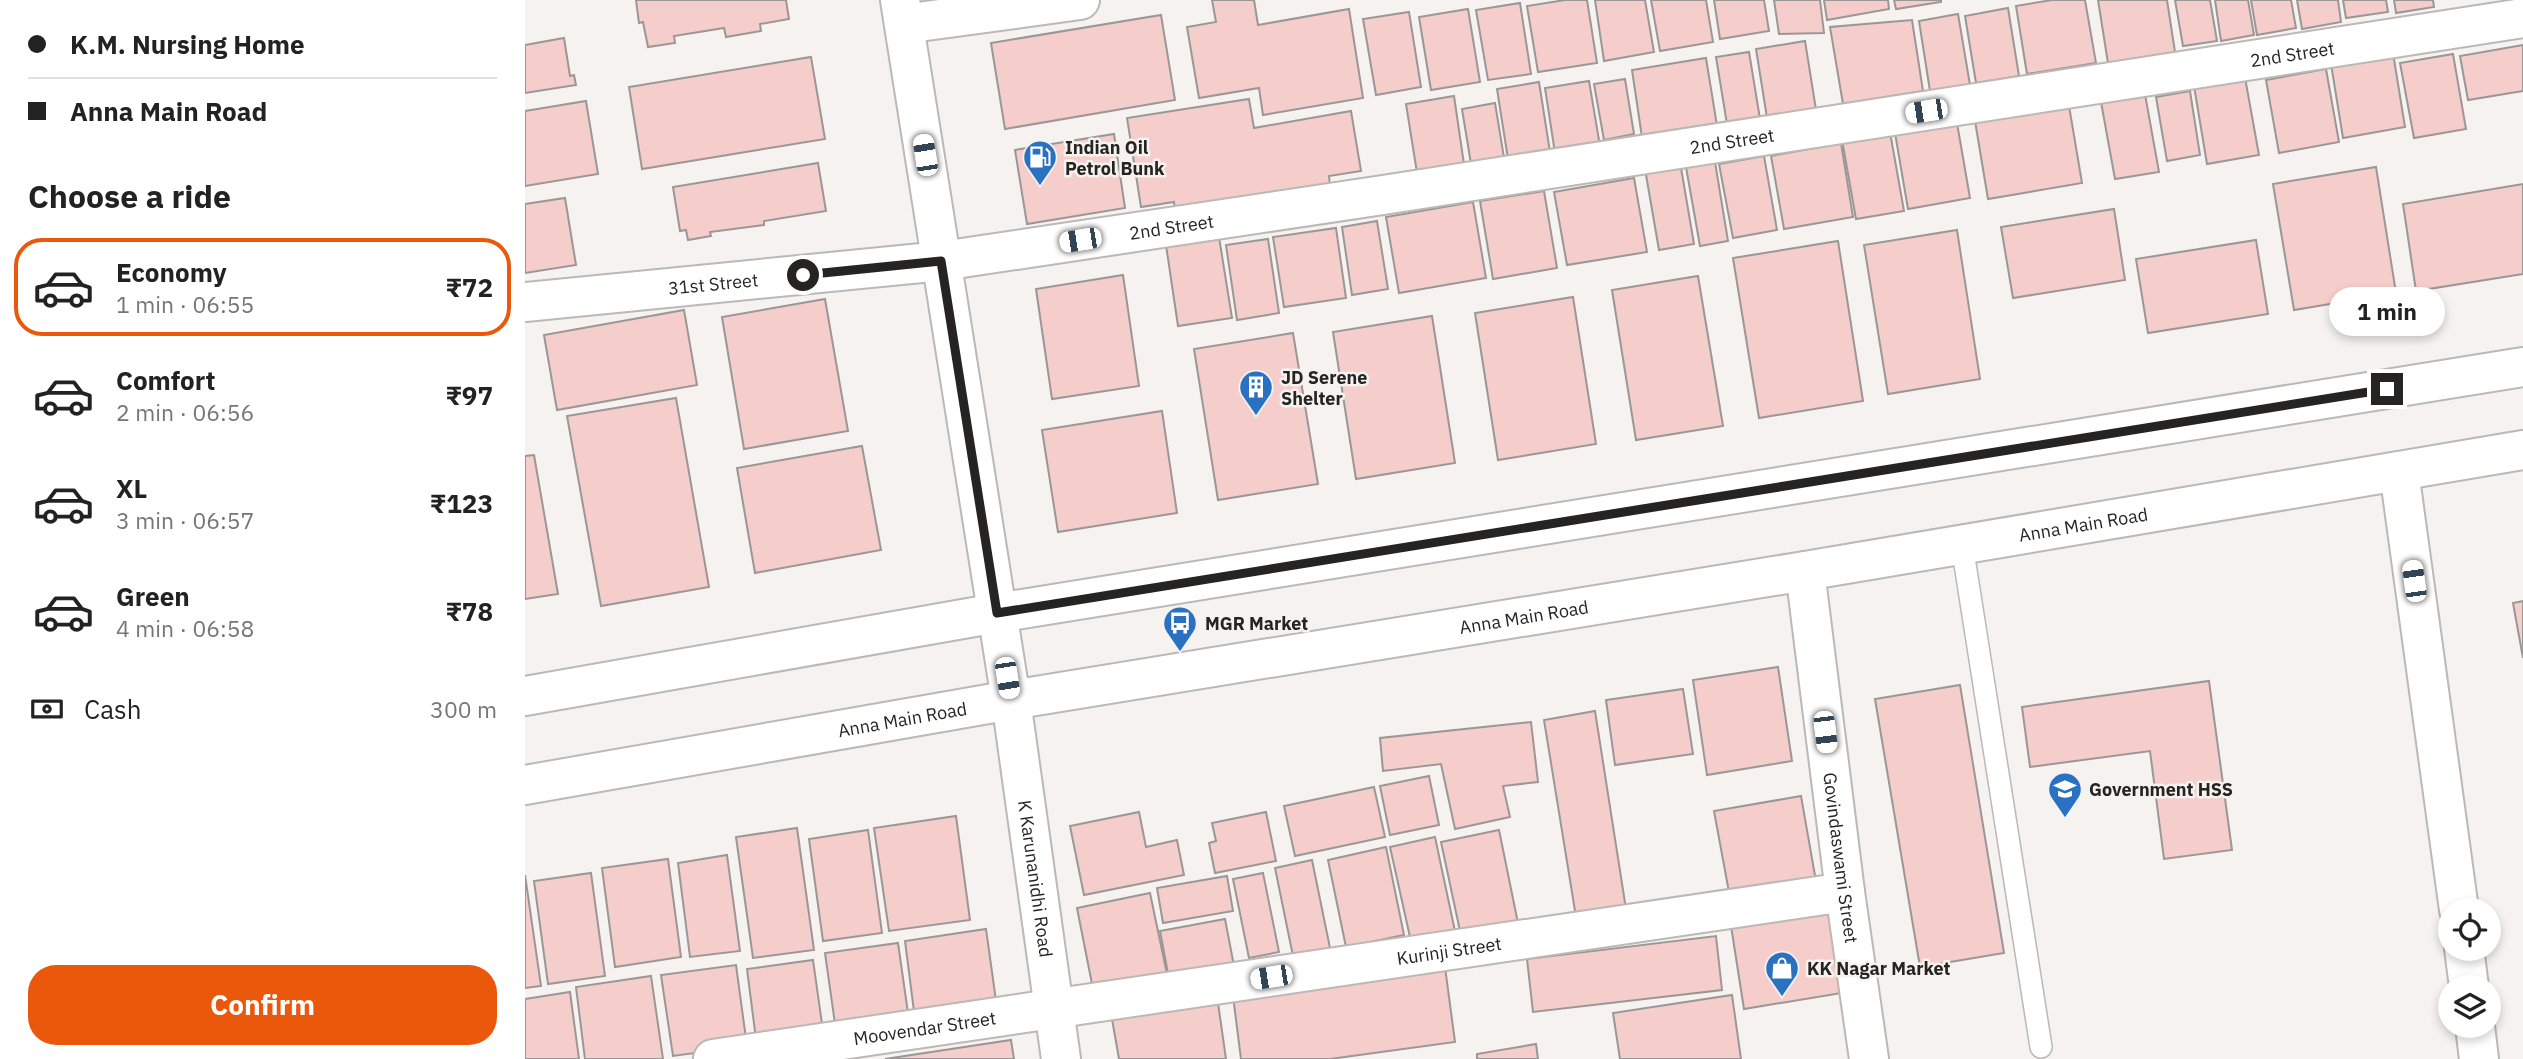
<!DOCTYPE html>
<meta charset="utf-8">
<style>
:root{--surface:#fff;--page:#f2f2f2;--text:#222;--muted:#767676;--line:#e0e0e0;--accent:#ea580c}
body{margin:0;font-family:"IBM Plex Sans",sans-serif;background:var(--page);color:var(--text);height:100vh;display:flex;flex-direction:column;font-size:26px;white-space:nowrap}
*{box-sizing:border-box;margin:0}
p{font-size:23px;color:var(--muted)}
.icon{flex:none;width:38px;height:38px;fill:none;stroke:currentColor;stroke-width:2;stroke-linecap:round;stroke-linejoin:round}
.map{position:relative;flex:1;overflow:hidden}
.side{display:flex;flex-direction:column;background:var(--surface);width:525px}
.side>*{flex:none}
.hud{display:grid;align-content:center;height:154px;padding:0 28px;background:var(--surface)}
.fabs{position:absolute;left:1913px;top:898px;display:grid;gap:14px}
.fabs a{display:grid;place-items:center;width:63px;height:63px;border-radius:50%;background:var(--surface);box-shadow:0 4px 10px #0003;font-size:35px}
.end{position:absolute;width:32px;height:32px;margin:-16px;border:9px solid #252423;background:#fff;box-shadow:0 0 0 4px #fff}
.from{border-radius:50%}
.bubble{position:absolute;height:49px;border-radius:24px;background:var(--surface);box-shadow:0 4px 10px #0003;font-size:23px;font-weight:700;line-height:49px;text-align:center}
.car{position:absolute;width:21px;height:42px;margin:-21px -10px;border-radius:9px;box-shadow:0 0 5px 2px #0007;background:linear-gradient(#fff 24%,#345 0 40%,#fff 0 76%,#345 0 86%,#fff 0)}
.hud b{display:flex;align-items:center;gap:24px;height:66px;font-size:26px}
.hud b+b{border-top:2px solid var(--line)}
.hud i{width:18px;height:18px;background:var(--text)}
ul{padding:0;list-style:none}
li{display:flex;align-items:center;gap:21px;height:98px;margin:0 14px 10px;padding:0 14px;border:4px solid transparent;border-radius:28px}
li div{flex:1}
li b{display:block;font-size:26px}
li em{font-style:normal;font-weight:700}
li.on{border-color:var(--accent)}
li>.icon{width:63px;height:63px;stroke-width:1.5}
h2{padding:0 28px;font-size:32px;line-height:84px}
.pay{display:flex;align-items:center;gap:18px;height:77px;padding:0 28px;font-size:26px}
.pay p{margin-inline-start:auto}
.action{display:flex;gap:14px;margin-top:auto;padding:14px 28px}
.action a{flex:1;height:80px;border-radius:28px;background:var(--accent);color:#fff;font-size:28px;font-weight:700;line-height:80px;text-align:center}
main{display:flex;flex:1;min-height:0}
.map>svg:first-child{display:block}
.building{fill:#f5cdca;stroke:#9c9797;stroke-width:2}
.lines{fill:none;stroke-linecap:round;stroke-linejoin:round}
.service-casing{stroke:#bcb8b5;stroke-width:24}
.minor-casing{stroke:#bcb8b5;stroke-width:42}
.tertiary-casing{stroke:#bcb8b5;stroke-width:42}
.secondary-casing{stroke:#bcb8b5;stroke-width:42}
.service{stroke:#fff;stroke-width:21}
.minor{stroke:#fff;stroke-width:38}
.tertiary{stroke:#fff;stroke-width:38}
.secondary{stroke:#fff;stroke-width:38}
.route{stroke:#252423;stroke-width:9}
.labels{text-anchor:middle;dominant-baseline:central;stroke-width:5;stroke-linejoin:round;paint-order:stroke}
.street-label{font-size:18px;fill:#252423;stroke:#f5f2ef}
.poi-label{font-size:18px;font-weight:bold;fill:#252423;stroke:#f5f2ef;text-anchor:start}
</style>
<main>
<section class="side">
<div class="hud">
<b><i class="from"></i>K.M. Nursing Home</b>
<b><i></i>Anna Main Road</b>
</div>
<h2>Choose a ride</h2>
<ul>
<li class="on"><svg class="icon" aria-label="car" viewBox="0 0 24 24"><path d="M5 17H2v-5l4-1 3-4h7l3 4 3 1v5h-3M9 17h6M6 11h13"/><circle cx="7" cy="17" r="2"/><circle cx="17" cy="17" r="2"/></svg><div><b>Economy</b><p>1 min · 06:55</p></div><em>₹72</em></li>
<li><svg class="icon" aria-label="car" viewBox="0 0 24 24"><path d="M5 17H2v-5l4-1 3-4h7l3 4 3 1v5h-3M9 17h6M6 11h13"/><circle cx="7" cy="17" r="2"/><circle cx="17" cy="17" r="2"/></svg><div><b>Comfort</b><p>2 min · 06:56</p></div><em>₹97</em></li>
<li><svg class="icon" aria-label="car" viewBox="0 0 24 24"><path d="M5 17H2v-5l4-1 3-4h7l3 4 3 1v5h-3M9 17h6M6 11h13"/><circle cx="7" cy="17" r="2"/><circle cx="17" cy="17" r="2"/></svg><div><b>XL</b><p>3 min · 06:57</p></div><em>₹123</em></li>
<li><svg class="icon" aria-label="car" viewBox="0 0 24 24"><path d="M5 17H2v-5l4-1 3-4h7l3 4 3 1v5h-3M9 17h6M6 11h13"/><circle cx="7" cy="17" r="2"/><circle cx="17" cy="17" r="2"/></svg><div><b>Green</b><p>4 min · 06:58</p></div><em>₹78</em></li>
</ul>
<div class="pay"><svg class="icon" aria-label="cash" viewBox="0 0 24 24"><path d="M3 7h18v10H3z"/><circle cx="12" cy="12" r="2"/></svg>Cash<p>300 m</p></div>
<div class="action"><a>Confirm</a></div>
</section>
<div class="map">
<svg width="1998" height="1059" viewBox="0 0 1998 1059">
<rect width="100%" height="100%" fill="#f5f2ef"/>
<!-- building -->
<g class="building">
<path d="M111,0H261L264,19L235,24L236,31L201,37L199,28L149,36L150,43L123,47L118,22L114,23Z"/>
<path d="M687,0H729L733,25L824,9L838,98L738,115L734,88L674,98L662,27L691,22Z"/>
<path d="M1040,0H1062L1072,63L1013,72L1002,6Z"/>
<path d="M1070,0H1120L1129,52L1079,61Z"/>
<path d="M1126,0H1181L1188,42L1135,51Z"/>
<path d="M1189,0H1239L1244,31L1195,39Z"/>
<path d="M1249,0H1295L1299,33L1254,34Z"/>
<path d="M1299,0H1363L1364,9L1302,20Z"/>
<path d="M1369,0H1416V2L1371,9Z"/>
<path d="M1527,0H1560L1571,63L1502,74L1491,6Z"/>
<path d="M1573,0H1642L1650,52L1583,63Z"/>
<path d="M1650,0H1685L1692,41L1658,46Z"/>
<path d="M1690,0H1723L1729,35L1696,41Z"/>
<path d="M1726,0H1766L1771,28L1732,35Z"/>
<path d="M1772,0H1813L1816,22L1777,29Z"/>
<path d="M1818,0H1861L1863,12L1821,18Z"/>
<path d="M1869,0H1908L1909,7L1871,13Z"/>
<path d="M995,3L1006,74L963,80L951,10Z"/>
<path d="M1483,8L1494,76L1451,83L1440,16Z"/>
<path d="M943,9L955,82L906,90L894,17Z"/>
<path d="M884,12L896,87L851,95L838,19Z"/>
<path d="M1433,14L1445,85L1405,91L1394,21Z"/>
<path d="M636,15L650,100L480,129L466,43Z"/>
<path d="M1387,20L1398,91L1318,104L1305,27Z"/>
<path d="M39,38L45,76L49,75L51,85L0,93V45Z"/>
<path d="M1280,41L1292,116L1243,124L1231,49Z"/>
<path d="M1998,45V91L1943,100L1935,56Z"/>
<path d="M1224,52L1236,125L1203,130L1191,57Z"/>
<path d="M1868,53L1880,127L1818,138L1806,64Z"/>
<path d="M1928,54L1941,129L1889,138L1875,63Z"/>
<path d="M286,57L300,139L117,169L104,87Z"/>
<path d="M1181,58L1193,132L1118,144L1107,70Z"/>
<path d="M1801,69L1814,142L1754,153L1741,80Z"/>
<path d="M1719,72L1734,155L1682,164L1668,80Z"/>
<path d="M1100,79L1109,134L1079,140L1069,84Z"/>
<path d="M1064,81L1075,146L1030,153L1020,88Z"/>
<path d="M1014,82L1025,152L983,159L972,89Z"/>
<path d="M1618,83L1634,172L1590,179L1574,91Z"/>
<path d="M1665,91L1675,155L1642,161L1631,97Z"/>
<path d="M1542,94L1557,183L1463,199L1448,109Z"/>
<path d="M929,96L940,171L893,179L881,104Z"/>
<path d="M724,99L729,128L826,111L836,171L804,176L805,186L650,212L649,202L616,207L602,118Z"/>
<path d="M61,101L73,174L0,186V111Z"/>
<path d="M970,103L980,164L947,170L937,109Z"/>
<path d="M1432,123L1445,198L1383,209L1370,133Z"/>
<path d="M1365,132L1379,211L1331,219L1317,140Z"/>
<path d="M589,134L600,208L502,224L490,150Z"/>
<path d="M1316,143L1328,217L1259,229L1246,156Z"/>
<path d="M1239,156L1252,230L1208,238L1194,164Z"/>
<path d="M1155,162L1169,244L1134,250L1120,169Z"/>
<path d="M1190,162L1203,241L1175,246L1161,167Z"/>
<path d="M293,163L301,211L239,221V225L185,232L186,236L163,240L161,230L155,231L148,187Z"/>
<path d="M1851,167L1871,293L1769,310L1748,184Z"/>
<path d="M1109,178L1122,252L1042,265L1029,192Z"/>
<path d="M1998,184V274L1891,291L1878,204Z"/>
<path d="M1019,191L1032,268L968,279L955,201Z"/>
<path d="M40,198L51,265L0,273V204Z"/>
<path d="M948,202L961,278L874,293L861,217Z"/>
<path d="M1589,209L1600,280L1488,298L1476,227Z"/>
<path d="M852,221L863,289L827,295L817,227Z"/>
<path d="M811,228L821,298L759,307L748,237Z"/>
<path d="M1432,230L1455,379L1363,394L1339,245Z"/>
<path d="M694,237L707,318L653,326L641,245Z"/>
<path d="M743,239L754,313L712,320L701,245Z"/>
<path d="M1731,240L1743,314L1623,333L1611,259Z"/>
<path d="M1313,241L1338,401L1234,418L1208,258Z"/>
<path d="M598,275L614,386L527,399L511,289Z"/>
<path d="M1173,276L1198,426L1111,440L1087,290Z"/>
<path d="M1048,297L1071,444L973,460L950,313Z"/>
<path d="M300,299L323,431L219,449L197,317Z"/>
<path d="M159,310L172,385L32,410L19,335Z"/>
<path d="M907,316L930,463L831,479L808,332Z"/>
<path d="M768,333L793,484L693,500L669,349Z"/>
<path d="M151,398L184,587L76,606L42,416Z"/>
<path d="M637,411L652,513L533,532L517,430Z"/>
<path d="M337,446L356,550L230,573L212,468Z"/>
<path d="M9,455L33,594L0,599V456Z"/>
<path d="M1998,601V658L1988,603Z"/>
<path d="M1253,667L1267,761L1182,775L1168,680Z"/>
<path d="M1684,681L1707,850L1639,859L1625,751L1505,767L1497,707Z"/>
<path d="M1435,685L1479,953L1395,967L1350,699Z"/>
<path d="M1158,689L1168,754L1090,765L1081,700Z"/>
<path d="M1070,711L1101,909L1051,917L1019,720Z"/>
<path d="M1006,722L1013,782L978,786L985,817L930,829L916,764L858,771L855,738Z"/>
<path d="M904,776L914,825L865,835L855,786Z"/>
<path d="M849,787L860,837L770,856L759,806Z"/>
<path d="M1276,796L1292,887L1206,903L1189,811Z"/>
<path d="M614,812L621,847L652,840L659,875L559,895L545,826Z"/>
<path d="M741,812L751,861L690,873L684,843L691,841L687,823Z"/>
<path d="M431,816L445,920L364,931L349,828Z"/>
<path d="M272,828L289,950L228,958L211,837Z"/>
<path d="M343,830L357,933L298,941L284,839Z"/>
<path d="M974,830L995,933L938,945L916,842Z"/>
<path d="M910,837L931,936L887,946L865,847Z"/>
<path d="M861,847L879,935L821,947L803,860Z"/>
<path d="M202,855L215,951L165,957L153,863Z"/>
<path d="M143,859L156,957L90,967L77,868Z"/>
<path d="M787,860L805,948L768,956L750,868Z"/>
<path d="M66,873L80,976L23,984L9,881Z"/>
<path d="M738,873L754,952L724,958L708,879Z"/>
<path d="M0,875L16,986L0,988Z"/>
<path d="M702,876L708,911L638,923L632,888Z"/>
<path d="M625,893L643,979L569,994L552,908Z"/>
<path d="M1316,909L1329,991L1219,1009L1206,926Z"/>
<path d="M700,919L709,966L644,979L635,931Z"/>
<path d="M461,929L473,1015L391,1027L380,941Z"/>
<path d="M1191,936L1197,990L1008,1012L1002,959Z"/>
<path d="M373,943L384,1020L311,1031L300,953Z"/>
<path d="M288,960L299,1038L232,1047L222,969Z"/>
<path d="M211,965L222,1046L148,1056L136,975Z"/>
<path d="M920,967L930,1042L805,1059H716L708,996Z"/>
<path d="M126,976L138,1059H60L51,987Z"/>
<path d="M45,992L54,1059H0V999Z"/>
<path d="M1207,995L1216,1059H1095L1088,1013Z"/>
<path d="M693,1003L701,1059H594L587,1019Z"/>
<path d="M486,1040L489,1059H360Z"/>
<path d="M1011,1044L1013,1059H952V1054Z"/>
</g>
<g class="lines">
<!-- service casing -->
<g class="service-casing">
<path id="service" d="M1437,545L1516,1047"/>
</g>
<!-- minor casing -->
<g class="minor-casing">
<g id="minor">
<path d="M379,24L555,0"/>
<path id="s1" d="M0,302L417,261L858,195L1998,18"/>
<path d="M1874,471L1934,910"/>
<path id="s2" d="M1280,571L1320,892L1344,1059"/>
<path d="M1939,948L1944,987"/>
<path d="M1950,1026L1954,1059"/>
<path id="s3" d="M188,1059L1320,892"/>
</g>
</g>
<!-- tertiary casing -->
<g class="tertiary-casing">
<g id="tertiary">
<path id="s4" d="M375,0L486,700L536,1059"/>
</g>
</g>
<!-- secondary casing -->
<g class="secondary-casing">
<g id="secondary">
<path d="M0,696L472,613L1998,367"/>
<path id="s5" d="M0,785L486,700L1280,571L1998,450"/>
</g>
</g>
<!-- service -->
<use href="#service" class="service"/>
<!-- minor -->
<use href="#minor" class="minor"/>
<!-- tertiary -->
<use href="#tertiary" class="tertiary"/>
<!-- secondary -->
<use href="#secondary" class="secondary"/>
</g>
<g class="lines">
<!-- route -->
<path class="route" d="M278,275L416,261L472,613L1862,389"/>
</g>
<!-- icons -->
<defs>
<g id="fuel-pin" transform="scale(1.75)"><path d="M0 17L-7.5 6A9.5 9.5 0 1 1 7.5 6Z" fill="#2a71c2" stroke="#f5f2ef"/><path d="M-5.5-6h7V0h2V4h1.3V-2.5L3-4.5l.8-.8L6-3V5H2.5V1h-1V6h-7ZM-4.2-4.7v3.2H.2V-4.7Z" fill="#fff"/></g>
<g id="building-pin" transform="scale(1.75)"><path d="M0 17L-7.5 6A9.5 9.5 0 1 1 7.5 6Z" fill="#2a71c2" stroke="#f5f2ef"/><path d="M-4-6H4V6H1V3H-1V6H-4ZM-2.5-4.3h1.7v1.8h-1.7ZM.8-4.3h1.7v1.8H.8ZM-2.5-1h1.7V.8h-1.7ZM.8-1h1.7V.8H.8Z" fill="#fff"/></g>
<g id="bus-pin" transform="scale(1.75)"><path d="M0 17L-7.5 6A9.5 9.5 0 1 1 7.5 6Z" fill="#2a71c2" stroke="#f5f2ef"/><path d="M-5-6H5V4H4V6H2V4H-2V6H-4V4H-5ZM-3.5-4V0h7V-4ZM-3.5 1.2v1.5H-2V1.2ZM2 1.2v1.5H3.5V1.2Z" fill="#fff"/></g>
<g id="school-pin" transform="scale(1.75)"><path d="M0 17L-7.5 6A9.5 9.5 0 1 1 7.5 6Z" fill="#2a71c2" stroke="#f5f2ef"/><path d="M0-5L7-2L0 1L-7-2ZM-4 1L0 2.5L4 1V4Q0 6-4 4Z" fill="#fff"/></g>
<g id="shop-pin" transform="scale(1.75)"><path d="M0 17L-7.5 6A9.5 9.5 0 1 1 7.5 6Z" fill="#2a71c2" stroke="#f5f2ef"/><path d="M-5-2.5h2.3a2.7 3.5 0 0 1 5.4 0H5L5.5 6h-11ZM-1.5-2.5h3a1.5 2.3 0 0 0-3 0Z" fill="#fff"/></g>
</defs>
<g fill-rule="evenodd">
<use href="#fuel-pin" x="515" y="157"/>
<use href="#building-pin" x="731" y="387"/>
<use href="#bus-pin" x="655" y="623"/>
<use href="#school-pin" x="1540" y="789"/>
<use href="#shop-pin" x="1257" y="968"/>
</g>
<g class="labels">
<!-- street labels -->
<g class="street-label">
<text stroke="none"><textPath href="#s1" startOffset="1785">2nd Street</textPath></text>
<text stroke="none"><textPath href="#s1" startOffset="1218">2nd Street</textPath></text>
<text stroke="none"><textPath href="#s1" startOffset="651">2nd Street</textPath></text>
<text stroke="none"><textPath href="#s1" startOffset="189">31st Street</textPath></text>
<text stroke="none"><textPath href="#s5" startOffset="1580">Anna Main Road</textPath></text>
<text stroke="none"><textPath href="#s5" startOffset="1013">Anna Main Road</textPath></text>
<text stroke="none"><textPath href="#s5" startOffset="383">Anna Main Road</textPath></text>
<text stroke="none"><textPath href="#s2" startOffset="289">Govindaswami Street</textPath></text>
<text stroke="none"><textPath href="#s4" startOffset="889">K Karunanidhi Road</textPath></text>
<text stroke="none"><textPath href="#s3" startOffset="744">Kurinji Street</textPath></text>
<text stroke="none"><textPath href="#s3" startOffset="214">Moovendar Street</textPath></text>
</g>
<!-- poi labels -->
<g class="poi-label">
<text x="540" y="147">Indian Oil<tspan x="540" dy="21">Petrol Bunk</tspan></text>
<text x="756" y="377">JD Serene<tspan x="756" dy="21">Shelter</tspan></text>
<text x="680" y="623">MGR Market</text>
<text x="1564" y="789">Government HSS</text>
<text x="1282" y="968">KK Nagar Market</text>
</g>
</g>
</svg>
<div class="fabs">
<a><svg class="icon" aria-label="locate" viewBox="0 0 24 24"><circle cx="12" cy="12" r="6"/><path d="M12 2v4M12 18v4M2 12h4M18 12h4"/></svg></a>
<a><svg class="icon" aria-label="layers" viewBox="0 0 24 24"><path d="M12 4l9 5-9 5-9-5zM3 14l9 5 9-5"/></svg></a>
</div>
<i class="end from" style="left:278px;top:275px"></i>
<i class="end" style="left:1862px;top:389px"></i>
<div class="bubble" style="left:1804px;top:287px;width:116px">1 min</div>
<i class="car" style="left:1401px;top:111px;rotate:261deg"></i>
<i class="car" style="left:400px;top:155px;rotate:351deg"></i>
<i class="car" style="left:555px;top:240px;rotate:261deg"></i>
<i class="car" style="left:1889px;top:581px;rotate:352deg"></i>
<i class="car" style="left:482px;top:678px;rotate:171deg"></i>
<i class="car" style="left:1300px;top:732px;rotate:173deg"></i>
<i class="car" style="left:746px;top:977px;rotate:261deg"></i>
</div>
</main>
